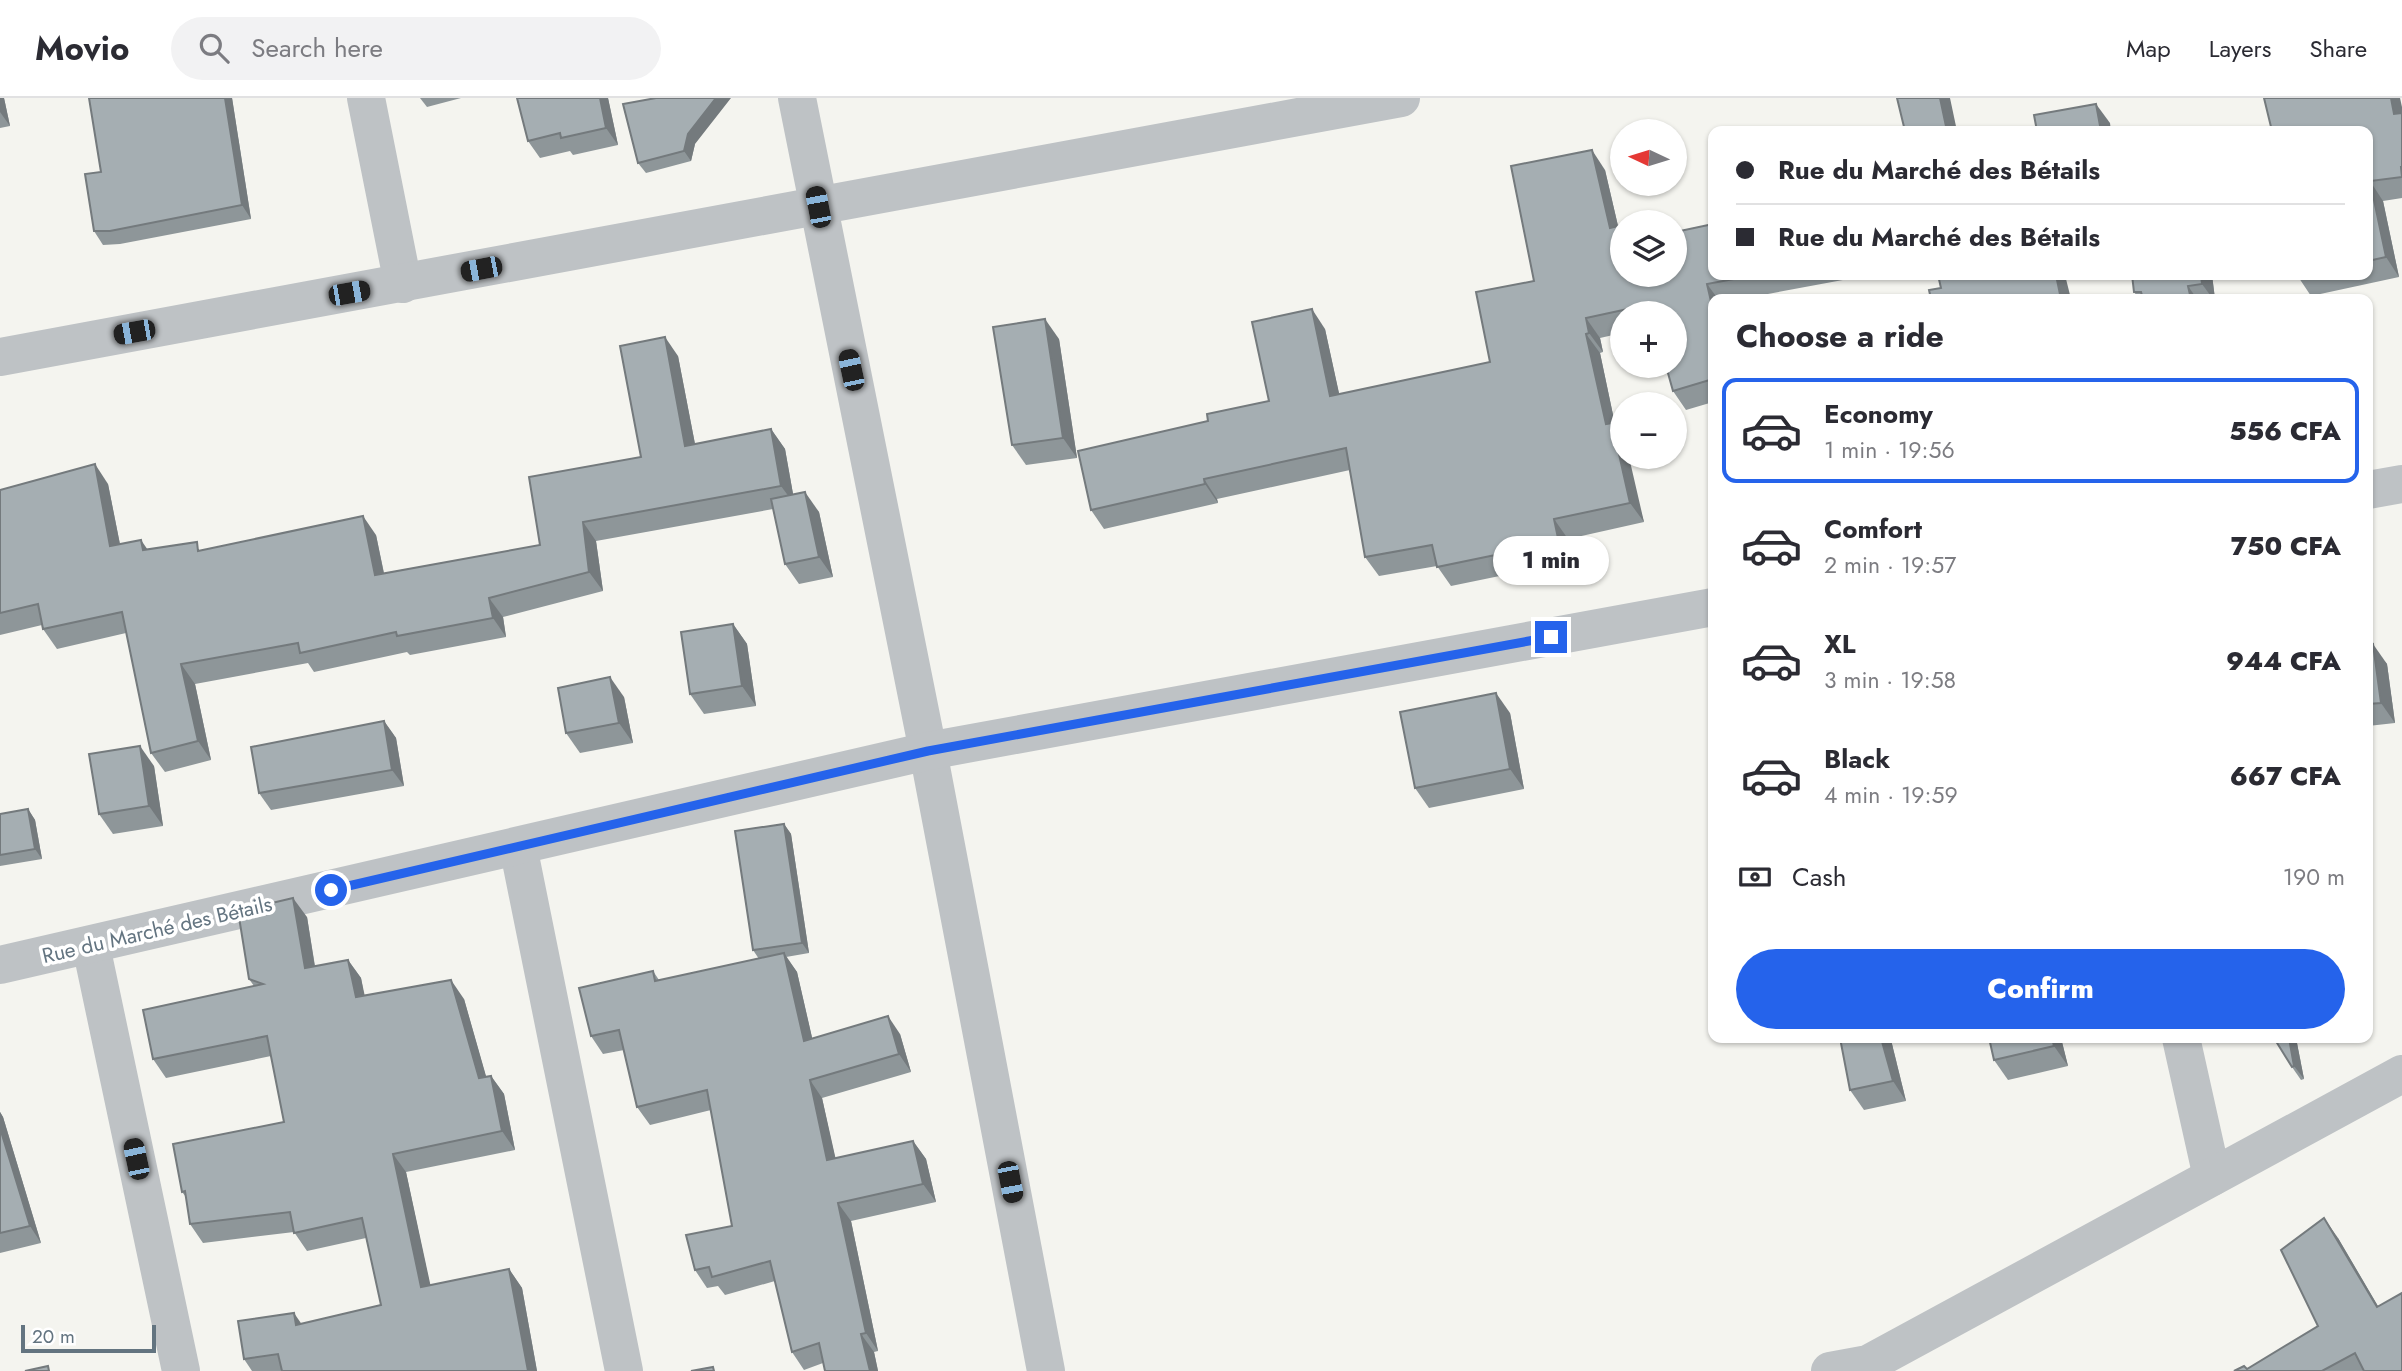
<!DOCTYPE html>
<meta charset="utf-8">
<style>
:root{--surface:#fff;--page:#f2f2f3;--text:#2b2b33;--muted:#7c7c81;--line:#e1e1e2;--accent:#2563eb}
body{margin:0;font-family:Jost,sans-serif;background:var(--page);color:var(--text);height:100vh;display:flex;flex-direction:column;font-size:26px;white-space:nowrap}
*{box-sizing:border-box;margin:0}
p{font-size:23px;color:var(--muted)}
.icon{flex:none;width:38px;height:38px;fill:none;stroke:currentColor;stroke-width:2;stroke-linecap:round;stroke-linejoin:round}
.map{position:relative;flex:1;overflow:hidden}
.panel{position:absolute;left:1708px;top:196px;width:665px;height:749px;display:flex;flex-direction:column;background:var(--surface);border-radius:14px;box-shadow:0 2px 5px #0004}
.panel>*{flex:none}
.top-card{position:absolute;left:1708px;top:28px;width:665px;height:154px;border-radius:14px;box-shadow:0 2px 5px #0004;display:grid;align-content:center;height:154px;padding:0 28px;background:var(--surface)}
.needle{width:46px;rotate:274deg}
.fabs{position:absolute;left:1610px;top:21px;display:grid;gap:14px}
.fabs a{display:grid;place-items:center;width:77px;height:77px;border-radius:50%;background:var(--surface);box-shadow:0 2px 5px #0004;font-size:35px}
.scale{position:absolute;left:21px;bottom:18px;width:135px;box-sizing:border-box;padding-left:7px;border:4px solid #637480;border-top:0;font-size:19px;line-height:24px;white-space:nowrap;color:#637480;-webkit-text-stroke:5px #fff;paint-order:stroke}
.end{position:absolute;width:32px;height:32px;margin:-16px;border:9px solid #2563eb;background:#fff;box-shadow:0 0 0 4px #fff}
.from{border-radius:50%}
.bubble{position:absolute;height:49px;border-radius:24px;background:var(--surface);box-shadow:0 2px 5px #0004;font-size:23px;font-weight:800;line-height:49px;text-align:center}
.car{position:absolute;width:21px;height:42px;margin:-21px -10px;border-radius:9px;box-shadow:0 0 5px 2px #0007;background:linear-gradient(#222 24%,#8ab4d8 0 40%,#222 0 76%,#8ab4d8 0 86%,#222 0)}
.top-card b{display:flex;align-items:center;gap:24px;height:66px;font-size:26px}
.top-card b+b{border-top:2px solid var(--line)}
.top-card i{width:18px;height:18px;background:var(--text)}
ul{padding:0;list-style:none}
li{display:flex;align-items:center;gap:21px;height:105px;margin:0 14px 10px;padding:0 14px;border:4px solid transparent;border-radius:14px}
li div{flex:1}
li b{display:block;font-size:26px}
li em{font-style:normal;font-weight:800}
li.current{border-color:var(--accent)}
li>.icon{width:63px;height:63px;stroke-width:1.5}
h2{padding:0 28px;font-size:32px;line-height:84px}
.pay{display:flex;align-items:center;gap:18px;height:77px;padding:0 28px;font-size:26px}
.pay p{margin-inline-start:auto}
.action{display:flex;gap:14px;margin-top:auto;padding:14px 28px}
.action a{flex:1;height:80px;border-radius:42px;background:var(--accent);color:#fff;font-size:28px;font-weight:800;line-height:80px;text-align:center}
header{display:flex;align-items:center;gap:42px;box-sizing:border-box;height:98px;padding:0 35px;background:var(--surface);border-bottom:2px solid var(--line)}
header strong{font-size:33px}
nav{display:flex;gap:38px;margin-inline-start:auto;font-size:24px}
.search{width:490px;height:63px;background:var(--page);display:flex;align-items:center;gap:18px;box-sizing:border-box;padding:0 24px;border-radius:38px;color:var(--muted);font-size:26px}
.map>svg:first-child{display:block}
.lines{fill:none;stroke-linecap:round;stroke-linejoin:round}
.minor{stroke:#bec2c5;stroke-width:38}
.wall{fill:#8e9699}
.shaded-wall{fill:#747a7d}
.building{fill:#a5aeb2;stroke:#747a7d;stroke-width:2}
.route{stroke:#2563eb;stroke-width:9}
.labels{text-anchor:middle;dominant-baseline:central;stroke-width:7;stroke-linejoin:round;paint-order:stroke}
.street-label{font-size:21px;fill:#637480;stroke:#fff}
</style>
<header>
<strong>Movio</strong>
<div class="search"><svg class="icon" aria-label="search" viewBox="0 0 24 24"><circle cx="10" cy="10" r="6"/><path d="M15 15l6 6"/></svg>Search here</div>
<nav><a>Map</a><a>Layers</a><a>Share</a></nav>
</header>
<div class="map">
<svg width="2402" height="1273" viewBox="0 0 2402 1273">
<rect width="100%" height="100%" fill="#f4f4ef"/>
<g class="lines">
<!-- minor -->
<g class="minor">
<path d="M366,0L403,186"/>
<path d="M797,0L928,653L1046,1273"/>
<path d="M0,259L1401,0"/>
<path d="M2368,392L2402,386"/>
<path d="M518,748L624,1273"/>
<path d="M91,848L181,1273"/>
<path d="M0,867L928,653L1713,509"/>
<path d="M2181,940L2212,1079"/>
<path d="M1830,1273L1868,1266L2402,976"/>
</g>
</g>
<!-- wall -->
<g class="wall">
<path d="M0,0H4L10,28L0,30Z"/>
<path d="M232,0L251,121L120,146L103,147L94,133L101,74Z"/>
<path d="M420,0H461L427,9Z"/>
<path d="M517,0H608L618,47L573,57L570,53L540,60L528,43Z"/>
<path d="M2402,9V100L2383,103L2399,179L2311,198L2297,177H2368V33Z"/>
<path d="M695,46L691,63L646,75L638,65Z"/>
<path d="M1605,72L1618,128L1713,177H1858L1859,179L1741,201H1713V304L1686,312L1673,293L1675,215H1622V235L1600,240L1603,254L1600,255L1616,331L1644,424L1568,441L1571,460L1518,471L1519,474L1451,488L1437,468L1379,478L1365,459L1350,372L1217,401L1218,405L1104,431L1091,412L1208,323L1269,303L1325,231L1339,296L1490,264L1534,183Z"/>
<path d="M2212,177L2215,201H2139L2134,194Z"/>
<path d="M1059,241L1077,360L1026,367L1012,347Z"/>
<path d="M678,258L695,346L771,331L785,351L793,396L819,414L833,479L799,486L785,466L773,411L596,443L603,493L503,519L506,539L410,557L407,554L314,574L308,565L195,586L211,662L165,674L151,655L126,535L57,551L43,531L42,527L0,537V392L108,386L120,446L147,452H202L376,437L384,475L540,447L641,359Z"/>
<path d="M733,526L747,546L756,608L704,616L690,596Z"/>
<path d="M2368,547L2387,566L2395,625L2368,628Z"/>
<path d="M624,599L633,645L580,655L566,635Z"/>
<path d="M1510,615L1524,691L1429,710L1415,690Z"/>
<path d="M384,623L396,640L404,688L271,712L259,695Z"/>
<path d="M154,668L163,728L113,736L99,716Z"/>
<path d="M28,711L35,722L42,761L0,768V716Z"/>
<path d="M784,726L791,736L809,855L786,859L797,874L812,940L900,936L911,974L822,1000L835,1060L913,1043L926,1061L936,1104L851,1123L878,1253L874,1254L878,1273H825L823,1265L804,1272L792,1254L775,1183L725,1197L718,1188L707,1190L695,1172L732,1128L711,1012L650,1027L637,1009L624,952L603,956L591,938L653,873L659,882L759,861L753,852Z"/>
<path d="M307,819L315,868L348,862L361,880L364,897L464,901L486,979L491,978L504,996L515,1052L406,1074L430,1188L509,1171L522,1190L537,1273H252L244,1261L301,1226L381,1207L366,1140L307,1153L294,1134L203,1145L190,1126L186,1099L182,1094L284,1024L271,958L166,980L153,961L254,888L249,881Z"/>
<path d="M2061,940L2068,968L2008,982L1994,962Z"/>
<path d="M2296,940L2304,981L2301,982L2292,969Z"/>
<path d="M1891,942L1906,1003L1864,1012L1850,992Z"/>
<path d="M0,1014L3,1019L41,1145L0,1155Z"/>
<path d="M2338,1140L2378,1208L2402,1273H2234L2247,1271L2318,1228Z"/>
</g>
<!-- shaded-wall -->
<g class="shaded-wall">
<path d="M0,0H4L10,28L0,14Z"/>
<path d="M225,0H232L251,121L242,107Z"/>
<path d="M600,0H608L618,47L606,30Z"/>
<path d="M716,0H731L695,46L691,63L684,53L688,36Z"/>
<path d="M1940,0H1950L1957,33H1947Z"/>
<path d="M2391,0H2400L2402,9V27L2394,16Z"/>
<path d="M2096,6L2110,25L2111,33H2101Z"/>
<path d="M1592,52L1605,72L1622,145L1610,130Z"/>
<path d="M2370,83L2383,103L2399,179L2386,159Z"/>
<path d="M2056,177H2065L2071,201H2061Z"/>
<path d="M2201,177H2212L2215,201H2213L2202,186Z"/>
<path d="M1707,186L1718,201H1713V212Z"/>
<path d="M2188,188L2197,201H2191Z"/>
<path d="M1312,211L1325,231L1344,318L1330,298Z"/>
<path d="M1586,220L1600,240L1603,254L1589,235Z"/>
<path d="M1045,221L1059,241L1077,360L1063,340Z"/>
<path d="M1586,236L1600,255L1616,331L1622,340V359H1629L1644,424L1630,405L1606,326Z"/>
<path d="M665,239L678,258L699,367L685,348Z"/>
<path d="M771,331L785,351L795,407L781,388Z"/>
<path d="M95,366L108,386L124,467L110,448Z"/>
<path d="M1204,381L1217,401L1218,405L1205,386Z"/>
<path d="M805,394L819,414L833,479L819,459Z"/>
<path d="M363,418L376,437L388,496L375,477Z"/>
<path d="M1554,421L1568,441L1571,460L1558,440Z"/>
<path d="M583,424L596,443L603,493L589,474Z"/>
<path d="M141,442L154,461L143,452Z"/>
<path d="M1504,452L1518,471L1519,474L1505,455Z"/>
<path d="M489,500L503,519L506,539L493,520Z"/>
<path d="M733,526L747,546L756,608L742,588Z"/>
<path d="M2373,546L2387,566L2395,625L2381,605Z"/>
<path d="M181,566L195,586L211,662L198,643Z"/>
<path d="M610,579L624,599L633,645L619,625Z"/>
<path d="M1496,595L1510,615L1524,691L1510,671Z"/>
<path d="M384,623L396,640L404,688L392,672Z"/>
<path d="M140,648L154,668L163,728L149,708Z"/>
<path d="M28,711L35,722L42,761L35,751Z"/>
<path d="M784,726L791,736L809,855L802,845Z"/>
<path d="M293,800L307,819L318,889L305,870Z"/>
<path d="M784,855L797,874L817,961L804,943Z"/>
<path d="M348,862L361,880L369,918L356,899Z"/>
<path d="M451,882L464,901L492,999L479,980Z"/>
<path d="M888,918L900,936L911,974L899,956Z"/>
<path d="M1881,940H1889L1891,942L1906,1003L1893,983Z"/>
<path d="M2052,940H2061L2068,968L2054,948Z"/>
<path d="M2289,940H2296L2304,981L2294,968Z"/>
<path d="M491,978L504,996L515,1052L502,1033Z"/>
<path d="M810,982L822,1000L840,1080L827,1062Z"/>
<path d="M0,1014L3,1019L41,1145L30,1128L0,1030Z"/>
<path d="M913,1043L926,1061L936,1104L923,1086Z"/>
<path d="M393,1056L406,1074L435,1208L421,1189Z"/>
<path d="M838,1105L851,1123L878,1253L866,1235Z"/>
<path d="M2324,1120L2338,1140L2390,1229L2377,1209Z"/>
<path d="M509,1171L522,1190L537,1273H528Z"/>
<path d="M294,1215L307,1234L296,1227Z"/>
<path d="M861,1236L874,1254L878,1273H870Z"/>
</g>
<!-- building -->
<g class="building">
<path d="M89,0H225L242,107L110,133H94L85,76L101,74Z"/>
<path d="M517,0H600L606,30L561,40L560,35L528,43Z"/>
<path d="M656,0H716L688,36L684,53L638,65L623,6Z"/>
<path d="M1897,0H1940L1947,33H1905Z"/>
<path d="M2264,0H2391L2394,16L2402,15V69H2401L2402,79L2370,83L2386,159L2368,163V33H2272Z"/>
<path d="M2096,6L2101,33H2037L2034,17Z"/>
<path d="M1592,52L1610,130L1622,127V177H1675V134L1713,126V177H1755L1707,186L1713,212V281L1673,293L1666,268H1675V215H1653L1651,206L1586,220L1589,235L1586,236L1606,326L1612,325L1630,405L1554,421L1558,440L1504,452L1505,455L1437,469L1432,447L1365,459L1346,350L1204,381L1205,386L1091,412L1078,353L1208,323L1207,316L1269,303L1252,224L1312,211L1330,298L1490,264L1476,194L1534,183L1511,68Z"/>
<path d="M1659,119L1660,124H1636Z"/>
<path d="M1938,177H2056L2061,201H1931L1929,192L1941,190Z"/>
<path d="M2132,177H2201L2202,186L2188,188L2191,201H2143L2141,194H2134Z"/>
<path d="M1045,221L1063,340L1012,347L993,229Z"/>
<path d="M665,239L685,348L771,331L781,388L583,424L589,474L489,500L493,520L397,538L396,534L300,555L298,545L181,566L198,643L151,655L122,514L43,531L38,506L0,515V392L95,366L110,448L141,442L143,452L197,444L198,453L363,418L375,477L540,447L529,379L641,359L620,248Z"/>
<path d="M805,394L819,459L785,466L771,401Z"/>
<path d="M733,526L742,588L690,596L681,534Z"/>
<path d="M2373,546L2381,605L2368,606V547Z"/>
<path d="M610,579L619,625L566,635L558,590Z"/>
<path d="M1496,595L1510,671L1415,690L1400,614Z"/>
<path d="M384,623L392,672L259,695L251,649Z"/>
<path d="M140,648L149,708L99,716L89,656Z"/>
<path d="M28,711L35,751L0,757V716Z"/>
<path d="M784,726L802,845L753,852L735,733Z"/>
<path d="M293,800L305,870L348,862L356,899L451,882L479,980L491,978L502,1033L393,1056L421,1189L509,1171L528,1273H282L278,1256L244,1261L238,1223L294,1215L296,1227L381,1207L362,1120L294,1135L290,1114L190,1126L185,1093L182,1094L173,1046L284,1024L267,938L153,961L143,912L263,886L249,881L238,813Z"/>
<path d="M784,855L804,943L888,918L899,956L810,982L827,1062L913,1043L923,1086L838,1105L866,1235L861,1236L870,1273H825L819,1245L792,1254L770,1163L712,1179L709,1169L695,1172L686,1137L732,1128L707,992L637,1009L619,932L591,938L579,890L653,873L655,883Z"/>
<path d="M1840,940H1881L1893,983L1850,992Z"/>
<path d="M1989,940H2052L2054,948L1994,962Z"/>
<path d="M2274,940H2289L2294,968L2292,969Z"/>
<path d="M0,1030L30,1128L0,1135Z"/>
<path d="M2324,1120L2377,1209L2402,1195V1273H2364L2355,1255L2322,1273H2234L2244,1268L2247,1271L2318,1228L2281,1152Z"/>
<path d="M48,1268L49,1273H25Z"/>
<path d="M713,1269L714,1273H691Z"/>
</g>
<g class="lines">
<!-- route -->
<path class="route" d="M331,792L928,653L1551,539"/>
</g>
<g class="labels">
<!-- street labels -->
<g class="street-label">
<text transform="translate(157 832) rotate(-13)">Rue du Marché des Bétails</text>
</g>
</g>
</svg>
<div class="fabs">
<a><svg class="needle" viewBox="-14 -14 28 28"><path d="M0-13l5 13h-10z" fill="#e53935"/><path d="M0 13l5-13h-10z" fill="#7c7c81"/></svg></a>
<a><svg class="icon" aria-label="layers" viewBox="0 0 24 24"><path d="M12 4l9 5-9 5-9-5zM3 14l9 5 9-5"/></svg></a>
<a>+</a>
<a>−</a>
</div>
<div class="scale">20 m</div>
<i class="end from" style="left:331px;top:792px"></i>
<i class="end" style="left:1551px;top:539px"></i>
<div class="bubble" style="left:1493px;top:438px;width:116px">1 min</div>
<i class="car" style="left:818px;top:109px;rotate:349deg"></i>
<i class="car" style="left:481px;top:171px;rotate:259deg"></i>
<i class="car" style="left:349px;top:195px;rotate:80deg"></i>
<i class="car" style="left:134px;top:234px;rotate:260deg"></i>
<i class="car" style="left:851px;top:272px;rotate:348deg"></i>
<i class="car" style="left:136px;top:1061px;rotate:348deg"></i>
<i class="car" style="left:1010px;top:1084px;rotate:169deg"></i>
<div class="top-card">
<b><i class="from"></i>Rue du Marché des Bétails</b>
<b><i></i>Rue du Marché des Bétails</b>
</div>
<section class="panel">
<h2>Choose a ride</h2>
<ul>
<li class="current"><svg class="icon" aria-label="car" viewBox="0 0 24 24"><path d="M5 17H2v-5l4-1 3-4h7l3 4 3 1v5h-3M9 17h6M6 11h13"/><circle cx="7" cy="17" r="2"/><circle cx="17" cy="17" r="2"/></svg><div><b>Economy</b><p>1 min · 19:56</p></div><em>556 CFA</em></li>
<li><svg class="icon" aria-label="car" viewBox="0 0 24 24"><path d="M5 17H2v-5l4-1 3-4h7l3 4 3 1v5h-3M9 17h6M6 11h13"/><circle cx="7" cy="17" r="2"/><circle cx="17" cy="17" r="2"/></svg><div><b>Comfort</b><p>2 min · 19:57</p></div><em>750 CFA</em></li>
<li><svg class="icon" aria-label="car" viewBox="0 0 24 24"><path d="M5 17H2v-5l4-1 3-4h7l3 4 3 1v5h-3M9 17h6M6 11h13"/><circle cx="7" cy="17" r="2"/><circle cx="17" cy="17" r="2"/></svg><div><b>XL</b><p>3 min · 19:58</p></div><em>944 CFA</em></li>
<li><svg class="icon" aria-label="car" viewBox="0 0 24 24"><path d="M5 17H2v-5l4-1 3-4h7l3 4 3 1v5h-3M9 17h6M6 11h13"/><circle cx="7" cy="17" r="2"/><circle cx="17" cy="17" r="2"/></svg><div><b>Black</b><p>4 min · 19:59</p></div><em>667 CFA</em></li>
</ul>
<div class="pay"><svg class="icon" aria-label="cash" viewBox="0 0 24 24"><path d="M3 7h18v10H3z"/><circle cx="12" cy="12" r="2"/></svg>Cash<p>190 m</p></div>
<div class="action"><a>Confirm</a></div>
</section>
</div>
